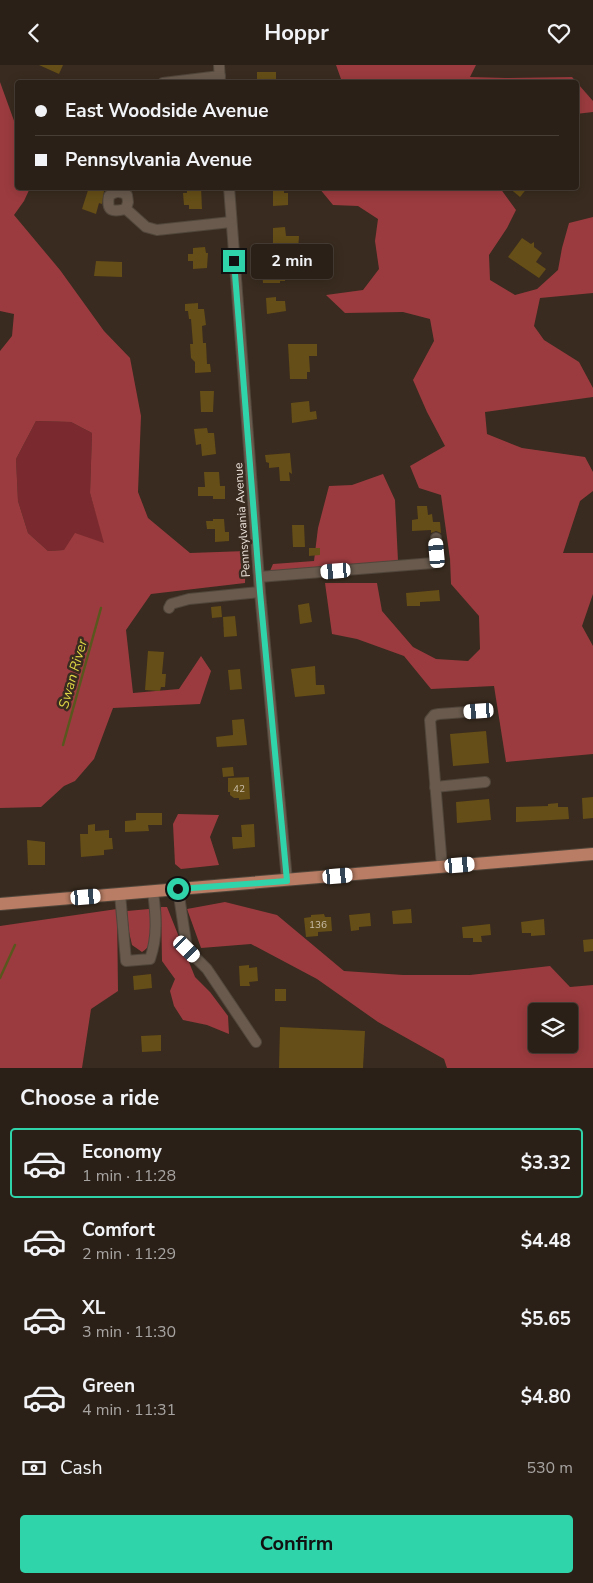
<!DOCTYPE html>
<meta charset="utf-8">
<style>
:root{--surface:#2b2017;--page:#372d24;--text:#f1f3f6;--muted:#a6a3a1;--line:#473e36;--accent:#30d4aa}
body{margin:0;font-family:"Nunito Sans",sans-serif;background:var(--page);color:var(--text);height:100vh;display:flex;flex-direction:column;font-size:19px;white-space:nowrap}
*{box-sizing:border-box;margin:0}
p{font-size:16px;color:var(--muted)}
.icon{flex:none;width:28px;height:28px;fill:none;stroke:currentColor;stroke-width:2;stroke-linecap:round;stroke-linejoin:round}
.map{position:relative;height:1003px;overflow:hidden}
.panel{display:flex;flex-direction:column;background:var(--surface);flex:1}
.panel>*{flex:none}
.top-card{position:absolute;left:15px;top:15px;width:564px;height:110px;border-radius:5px;box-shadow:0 2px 12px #0003,0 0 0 1px var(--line);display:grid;align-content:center;height:110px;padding:0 20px;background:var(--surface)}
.fabs{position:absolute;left:528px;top:938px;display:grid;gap:10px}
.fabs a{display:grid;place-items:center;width:50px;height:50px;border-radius:5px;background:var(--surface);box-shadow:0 2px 12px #0003,0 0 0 1px var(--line);font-size:25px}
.end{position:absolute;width:22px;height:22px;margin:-11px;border:6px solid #30d4aa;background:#111;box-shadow:0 0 0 2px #111}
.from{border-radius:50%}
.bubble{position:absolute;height:35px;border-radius:5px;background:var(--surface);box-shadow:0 2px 12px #0003,0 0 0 1px var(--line);font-size:16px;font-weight:700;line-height:35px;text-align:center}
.car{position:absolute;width:15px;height:30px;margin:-15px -8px;border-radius:6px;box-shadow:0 0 4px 1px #0007;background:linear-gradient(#fff 24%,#345 0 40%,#fff 0 76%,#345 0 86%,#fff 0)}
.top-card b{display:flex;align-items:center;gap:18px;height:48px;font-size:19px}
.top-card b+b{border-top:1px solid var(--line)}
.top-card i{width:12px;height:12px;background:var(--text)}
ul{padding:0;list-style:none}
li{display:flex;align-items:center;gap:15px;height:70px;margin:0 10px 8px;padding:0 10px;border:2px solid transparent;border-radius:5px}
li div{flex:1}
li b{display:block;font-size:19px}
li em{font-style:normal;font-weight:700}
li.on{border-color:var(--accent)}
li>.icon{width:45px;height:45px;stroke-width:1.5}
h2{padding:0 20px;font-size:22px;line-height:60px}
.pay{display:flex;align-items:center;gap:12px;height:55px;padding:0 20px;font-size:19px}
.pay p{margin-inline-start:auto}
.button{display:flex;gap:10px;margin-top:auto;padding:10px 20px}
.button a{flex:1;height:58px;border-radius:5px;background:var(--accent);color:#111;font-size:20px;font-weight:700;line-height:58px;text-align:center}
header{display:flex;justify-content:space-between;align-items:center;height:65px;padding:0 20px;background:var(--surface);font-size:22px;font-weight:700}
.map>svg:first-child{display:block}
.green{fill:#7a2a2e}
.forest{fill:#9b3b3f;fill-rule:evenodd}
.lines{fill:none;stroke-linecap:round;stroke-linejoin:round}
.stream{stroke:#5a571e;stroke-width:2.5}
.building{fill:#654e17}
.minor-casing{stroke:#51463b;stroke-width:12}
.major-casing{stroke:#51463b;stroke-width:14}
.minor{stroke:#695a4d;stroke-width:10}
.major{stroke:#b87d64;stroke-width:12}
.route{stroke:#30d4aa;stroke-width:6}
.labels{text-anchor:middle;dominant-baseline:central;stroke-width:5;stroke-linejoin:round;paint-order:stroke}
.number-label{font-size:10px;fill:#cabeab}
.street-label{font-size:12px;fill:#ece3dc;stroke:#392b1f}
.water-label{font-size:14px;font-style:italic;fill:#ddd545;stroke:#392b1f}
</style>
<header><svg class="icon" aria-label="back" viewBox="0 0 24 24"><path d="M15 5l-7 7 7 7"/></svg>Hoppr<svg class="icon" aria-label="heart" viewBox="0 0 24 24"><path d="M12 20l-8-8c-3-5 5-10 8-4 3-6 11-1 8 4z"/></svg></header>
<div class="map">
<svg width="593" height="1003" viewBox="0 0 593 1003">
<rect width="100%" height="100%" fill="#392b1f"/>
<!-- green -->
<path class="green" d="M36,356L71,357L92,368L90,428L105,478L64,485L48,486L28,468L18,436L16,394Z"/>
<!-- forest -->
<g class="forest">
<path d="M336,0H476L470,12L506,13L572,12L593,36V47L576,49V18L339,17L341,14Z"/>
<path d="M0,17L17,64L18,122L30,123L24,136L14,150L60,205L104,266L130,293L141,351L138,427L148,453L190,488L246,486L245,518L151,529L126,565L133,628L179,624L201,591L211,606L200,639L113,643L94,694L75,716L64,721L41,742L0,743V286L12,271L14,249L0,246ZM36,356L71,357L92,368L90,428L104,478L75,468L64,485L48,486L28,468L18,436L16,394Z"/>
<path d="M319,123H500L516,145L507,163L489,190L490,215L515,230L537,224L558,205L562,183L569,158L593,152V228L540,233L534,261L544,275L579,297L593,323V332L485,347L487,369L522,383L585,392L593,407V426L580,436L563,488H593V529L582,561L593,581V689L506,697L494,621L431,624L404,591L357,574L332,569L325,518H377L382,546L413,582L436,594L468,596L480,584L479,551L451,519L450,494L441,430L419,423L410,401L445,381L427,347L413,315L434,276L430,254L403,247L345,248L326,230L363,225L379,204L375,176L378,154L358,141L333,140Z"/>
<path d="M383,409L395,435L398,496L270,506L273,499L314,496L318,463L329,421L352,420Z"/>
<path d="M178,749L219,750L210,772L219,800L181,804L175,799L173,759Z"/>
<path d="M225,837L277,850L344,906L403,910H470L550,901L570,922L593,920V1003H447L444,994L378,957L317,914L251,879L201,883L187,844ZM536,946H569V979H536Z"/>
<path d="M161,842H167L195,912L210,927L228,951L229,969L207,960L183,955L174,941L170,926L175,914L162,896Z"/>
<path d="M117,844L118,926L91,944L82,1003H0V861Z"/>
<path d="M149,844C152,858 157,878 142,887L132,880L129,867L127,846Z"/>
</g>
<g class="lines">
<!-- stream -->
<g class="stream">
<path d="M63,680L101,543"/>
<path d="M0,913L15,880"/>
</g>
</g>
<!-- building -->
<g class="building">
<path d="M39,0H63L59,9Z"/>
<rect x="257" y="7" width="19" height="11"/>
<path d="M89,122H103L102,126H104L102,139L99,138L96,149L82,144Z"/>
<path d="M187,122H201L202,144H189V140H184L183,128H187Z"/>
<path d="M273,122H284V128H288V140L273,141Z"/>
<path d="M508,122H528L520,132Z"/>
<path d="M285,162L286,171H299L298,186H284V179H273V163Z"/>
<path d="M522,173L531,179L534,177V182L542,188L536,197L546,204L539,213L508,192Z"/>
<path d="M205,182L206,188H208L207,203L193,204V196H188V189H193V183Z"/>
<path d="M96,196L122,197V212L94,211Z"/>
<path d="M265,200H276V205H280V207H285V216H280V218H263L262,206H265Z"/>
<path d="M276,232V236H285L286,246L267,249L266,233Z"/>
<path d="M198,238V244H204L206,260L202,261L203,278H206L207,299H210L211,307L195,308V297L191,293L190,279H193L191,254H189L188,246H185V239Z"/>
<path d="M288,279H317V291H309L310,307H307V314H290Z"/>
<path d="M200,326H214L213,347H201Z"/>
<path d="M309,336L310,347L316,346L317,354L292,358L291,338Z"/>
<path d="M207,363L208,368H214L216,389L202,391L201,379L196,380L194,364Z"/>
<path d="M290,388L292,409L289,407L290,416H280L279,402L269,403V398L266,397L265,390Z"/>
<path d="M204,407H219L220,421H225V434H213V431H198V422H205Z"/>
<path d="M417,441H427L428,450L432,449L433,457H440L441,468L436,466L431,468V465L412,466V455L418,454Z"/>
<path d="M213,454H224L225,467H229V476L215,477V464H207L206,456H213Z"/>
<path d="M292,460H304L305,482H293Z"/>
<path d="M309,483H320V490L309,491Z"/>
<path d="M439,525L440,536L420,537V541H407L406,528Z"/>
<path d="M309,538L312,557L300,559L298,540Z"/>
<path d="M221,541L222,552L212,553L211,542Z"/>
<path d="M235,551L237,571L224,572L223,552Z"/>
<path d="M148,586L164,587L162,609H166L165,622H161L160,626L145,625Z"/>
<path d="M315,601L316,620H324L325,629L295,632L291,604Z"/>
<path d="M240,604L242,624L230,625L228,605Z"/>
<path d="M244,654L247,680L217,682L216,672L233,670L232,655Z"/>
<path d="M486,666L489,698L453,701L450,669Z"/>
<path d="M233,702L234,711L223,712L222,703Z"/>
<path d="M249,712L250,734L239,735V733H234L230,730V727H228V713Z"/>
<path d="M593,732V753L583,754L582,733Z"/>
<path d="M489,734L491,755L457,758L456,737Z"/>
<path d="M558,738V742H568L569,754L516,757V742L548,741V739Z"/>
<path d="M136,748H162V760H148L149,766L125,767V756L136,755Z"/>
<path d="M95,759V766L109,765V773H112L113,784L104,785V790L81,792L80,769H88V760Z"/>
<path d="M254,759L255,782L233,784L232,772H242L241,760Z"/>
<path d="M27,775L45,777V800H28Z"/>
<path d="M411,844L412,858L393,859L392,846Z"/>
<path d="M370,848L371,861L359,862V865L351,866L349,850Z"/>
<path d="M324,849L325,852H331L332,866L318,867V871L306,872L304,853L311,852V850Z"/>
<path d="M544,854L545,870L531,871V868H522L521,857Z"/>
<path d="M490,859L491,870L481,871L482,877H473V873H463L462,862Z"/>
<path d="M593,874V886L584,887L583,875Z"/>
<path d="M249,900V903L257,902L258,916L249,917L250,921H240L239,901Z"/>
<path d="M151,909L152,923L134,925L133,911Z"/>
<rect x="275" y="924" width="11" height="12"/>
<path d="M280,962L365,966L363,1003H279Z"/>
<path d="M161,970V986L142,987L141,971Z"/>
</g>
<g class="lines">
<!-- minor casing -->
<g class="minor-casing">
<g id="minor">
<path d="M219,0L220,17"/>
<path d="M163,18L220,11"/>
<path d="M229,122L260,527L287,815"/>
<path d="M126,144C113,147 106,147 109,131C115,126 120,126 127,130L128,137L126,144L146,162L157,165L231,157"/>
<path d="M259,512L433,498L437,494L436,473"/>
<path d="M169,543L171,539L189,534L260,527"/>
<path d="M435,722L485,717"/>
<path d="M442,802L430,655L434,650L439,649L479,646"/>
<path d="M178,824L187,884L207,904L256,977"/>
<path d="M120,829L126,896L150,894C158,871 156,850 153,827"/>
</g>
</g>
<!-- major casing -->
<g class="major-casing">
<path id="major" d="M0,839L593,789"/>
</g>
<!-- minor -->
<use href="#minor" class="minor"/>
<!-- major -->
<use href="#major" class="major"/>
</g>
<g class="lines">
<!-- route -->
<path class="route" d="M178,824L287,816L260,527L234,196"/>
</g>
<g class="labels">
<!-- number labels -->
<g class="number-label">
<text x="239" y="724">42</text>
<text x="318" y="860">136</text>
</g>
<!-- street labels -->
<g class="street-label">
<text transform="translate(242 455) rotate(-94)">Pennsylvania Avenue</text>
</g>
<!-- water labels -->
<g class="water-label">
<text transform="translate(73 609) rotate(-74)">Swan River</text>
</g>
</g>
</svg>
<div class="fabs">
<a><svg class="icon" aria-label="layers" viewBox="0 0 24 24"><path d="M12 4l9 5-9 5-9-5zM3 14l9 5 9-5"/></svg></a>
</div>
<i class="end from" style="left:178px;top:824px"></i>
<i class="end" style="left:234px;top:196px"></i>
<div class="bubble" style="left:251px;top:179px;width:82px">2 min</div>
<i class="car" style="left:437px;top:488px;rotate:355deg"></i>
<i class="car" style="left:336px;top:506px;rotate:265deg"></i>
<i class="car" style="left:479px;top:646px;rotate:266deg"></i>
<i class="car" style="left:460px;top:800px;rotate:85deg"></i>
<i class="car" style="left:338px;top:811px;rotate:85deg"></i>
<i class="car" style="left:86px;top:832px;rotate:85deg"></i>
<i class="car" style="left:187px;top:884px;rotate:135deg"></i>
<div class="top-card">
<b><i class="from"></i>East Woodside Avenue</b>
<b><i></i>Pennsylvania Avenue</b>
</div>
</div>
<section class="panel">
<h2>Choose a ride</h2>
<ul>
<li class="on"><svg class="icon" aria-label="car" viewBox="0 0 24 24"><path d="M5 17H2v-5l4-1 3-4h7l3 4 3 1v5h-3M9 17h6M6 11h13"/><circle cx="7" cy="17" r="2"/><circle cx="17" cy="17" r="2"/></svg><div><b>Economy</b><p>1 min · 11:28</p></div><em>$3.32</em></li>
<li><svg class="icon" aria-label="car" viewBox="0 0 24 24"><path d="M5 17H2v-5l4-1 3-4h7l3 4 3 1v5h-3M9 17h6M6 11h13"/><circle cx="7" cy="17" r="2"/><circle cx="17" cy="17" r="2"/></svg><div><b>Comfort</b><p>2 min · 11:29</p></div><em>$4.48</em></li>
<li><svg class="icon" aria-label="car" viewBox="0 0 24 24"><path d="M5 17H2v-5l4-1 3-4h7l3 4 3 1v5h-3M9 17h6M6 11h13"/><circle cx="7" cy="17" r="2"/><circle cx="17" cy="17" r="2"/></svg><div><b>XL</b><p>3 min · 11:30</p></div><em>$5.65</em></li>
<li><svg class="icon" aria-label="car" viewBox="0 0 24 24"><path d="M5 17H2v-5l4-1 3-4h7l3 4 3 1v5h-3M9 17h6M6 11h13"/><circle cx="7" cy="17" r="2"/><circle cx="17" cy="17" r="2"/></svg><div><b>Green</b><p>4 min · 11:31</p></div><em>$4.80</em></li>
</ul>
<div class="pay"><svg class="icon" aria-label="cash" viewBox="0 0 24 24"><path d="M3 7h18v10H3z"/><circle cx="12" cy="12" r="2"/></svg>Cash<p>530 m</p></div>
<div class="button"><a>Confirm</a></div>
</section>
